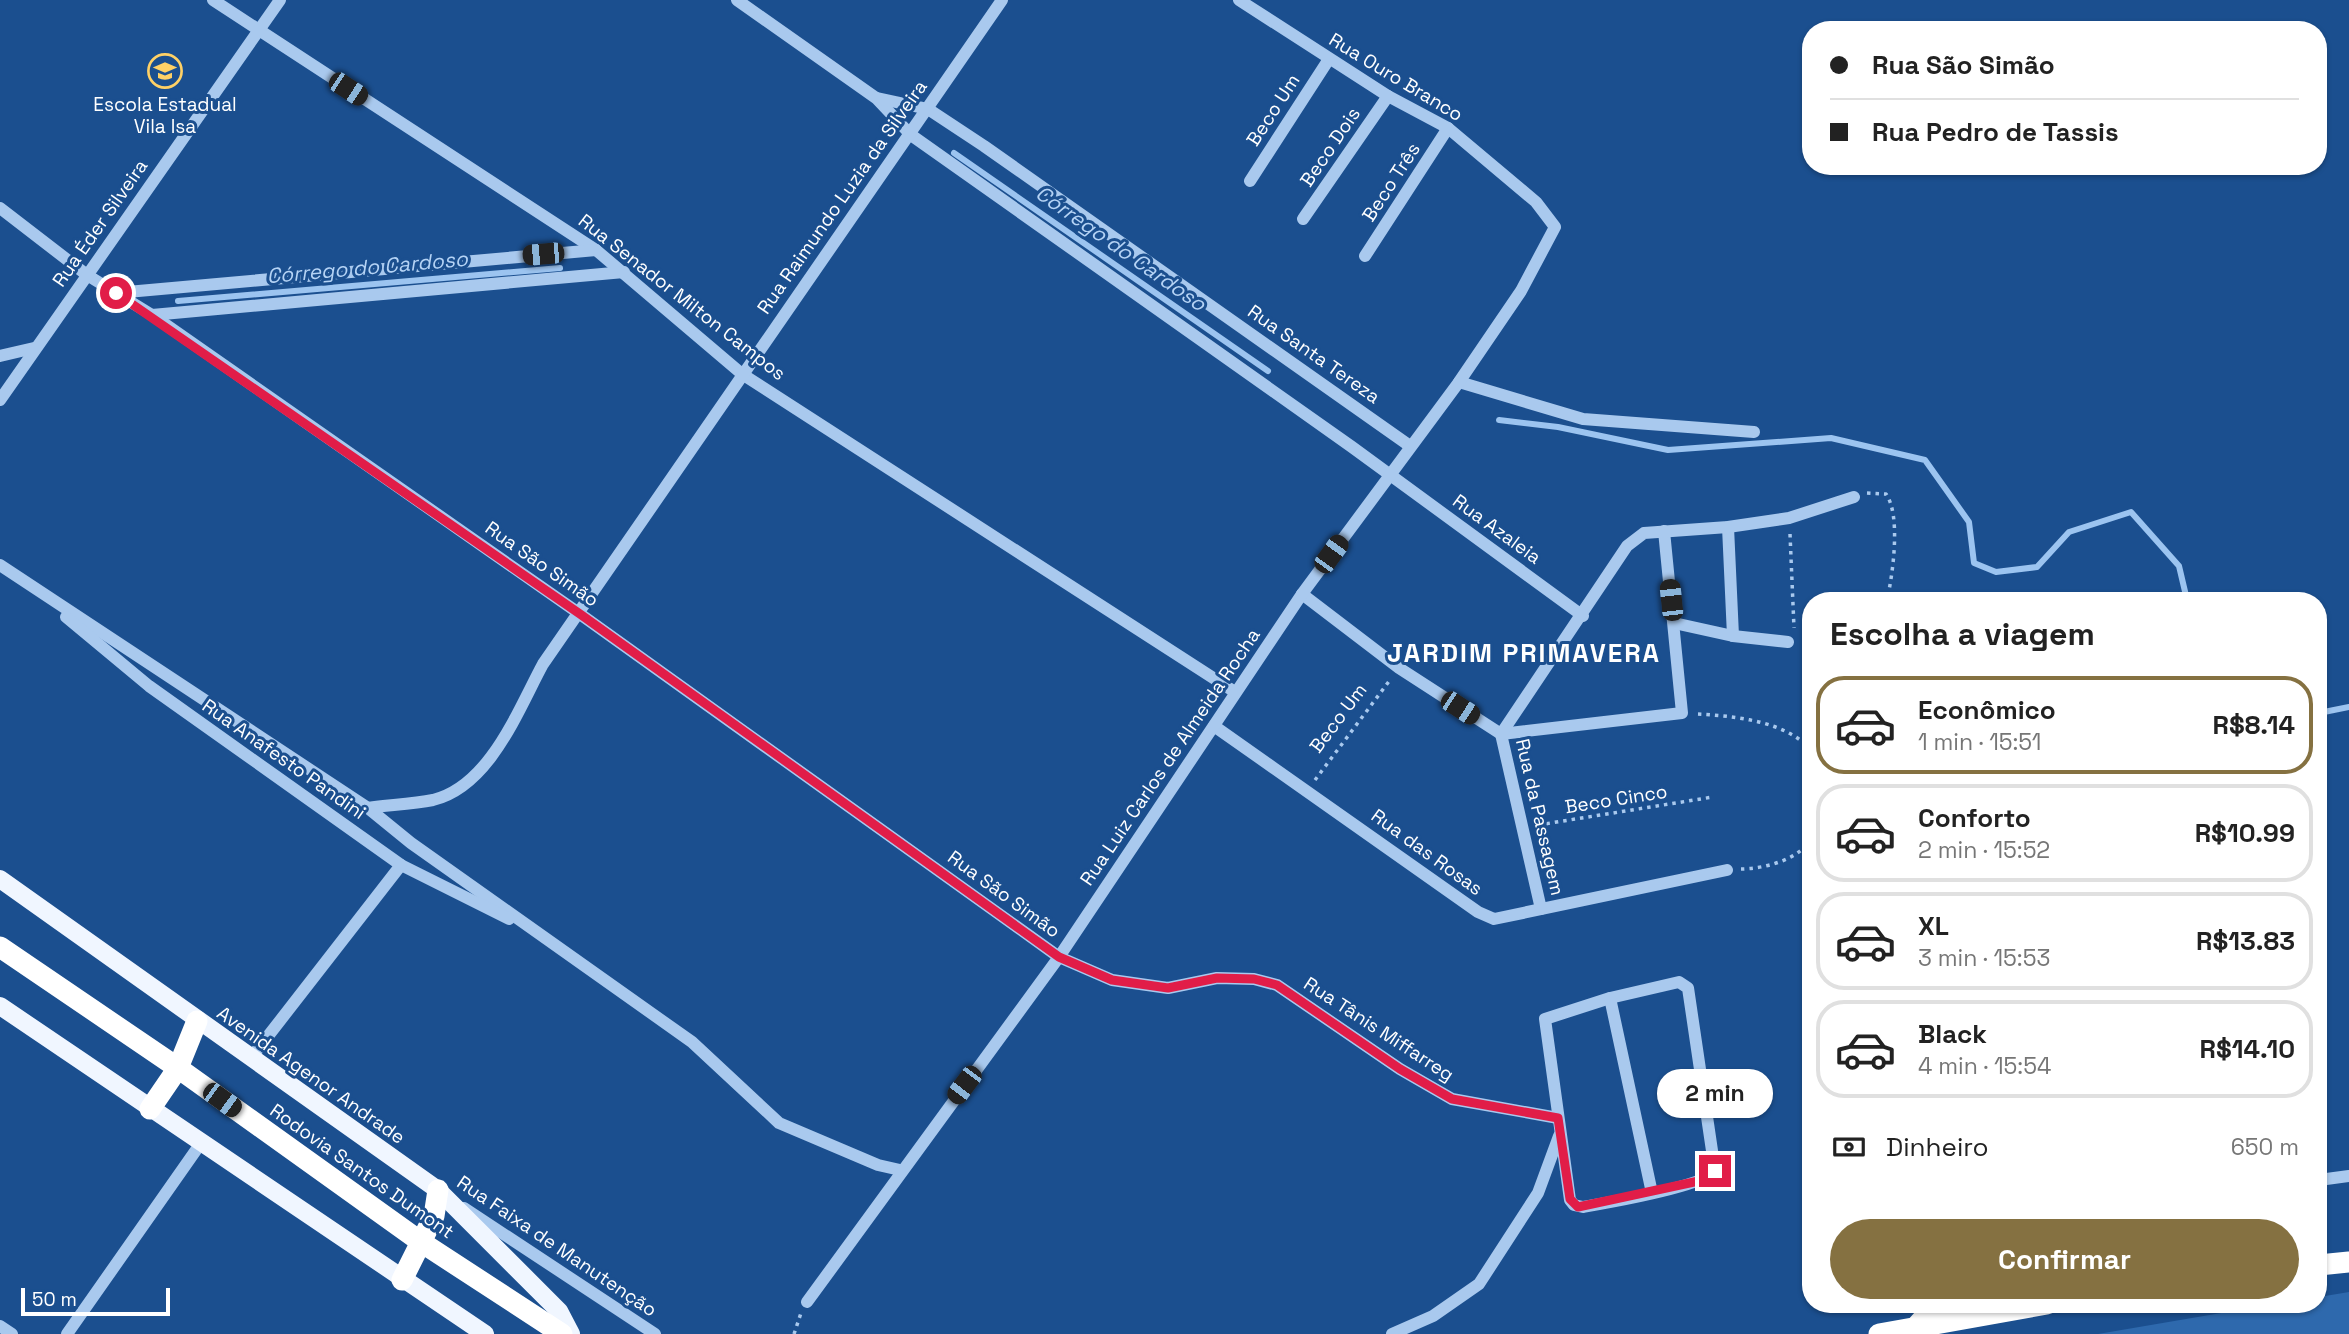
<!DOCTYPE html>
<html lang="pt">
<meta charset="utf-8">
<style>
:root{--surface:#fff;--page:#f2f2f2;--text:#222;--muted:#767676;--line:#e0e0e0;--accent:#857141}
body{margin:0;font-family:"Space Grotesk",sans-serif;background:var(--page);color:var(--text);height:100vh;display:flex;flex-direction:column;font-size:26px;white-space:nowrap}
*{box-sizing:border-box;margin:0}
p{font-size:23px;color:var(--muted)}
.icon{flex:none;width:38px;height:38px;fill:none;stroke:currentColor;stroke-width:2;stroke-linecap:round;stroke-linejoin:round}
.map{position:relative;flex:1;overflow:hidden}
.sheet{position:absolute;left:1802px;top:592px;width:525px;height:721px;display:flex;flex-direction:column;background:var(--surface);border-radius:28px;box-shadow:0 2px 5px #0004}
.sheet>*{flex:none}
.banner{position:absolute;left:1802px;top:21px;width:525px;height:154px;border-radius:28px;box-shadow:0 2px 5px #0004;display:grid;align-content:center;height:154px;padding:0 28px;background:var(--surface)}
.scale{position:absolute;left:21px;bottom:18px;width:149px;box-sizing:border-box;padding-left:7px;border:4px solid #fff;border-top:0;font-size:19px;line-height:24px;white-space:nowrap;color:#fff;-webkit-text-stroke:5px #1b4f8f;paint-order:stroke}
.end{position:absolute;width:32px;height:32px;margin:-16px;border:9px solid #e11d48;background:#fff;box-shadow:0 0 0 4px #fff}
.from{border-radius:50%}
.bubble{position:absolute;height:49px;border-radius:24px;background:var(--surface);box-shadow:0 2px 5px #0004;font-size:23px;font-weight:700;line-height:49px;text-align:center}
.car{position:absolute;width:21px;height:42px;margin:-21px -10px;border-radius:9px;box-shadow:0 0 5px 2px #0007;background:linear-gradient(#222 24%,#8ab4d8 0 40%,#222 0 76%,#8ab4d8 0 86%,#222 0)}
.banner b{display:flex;align-items:center;gap:24px;height:66px;font-size:26px}
.banner b+b{border-top:2px solid var(--line)}
.banner i{width:18px;height:18px;background:var(--text)}
ul{padding:0;list-style:none}
li{display:flex;align-items:center;gap:21px;height:98px;margin:0 14px 10px;padding:0 14px;border:4px solid var(--line);border-radius:28px}
li div{flex:1}
li b{display:block;font-size:26px}
li em{font-style:normal;font-weight:700}
li.selected{border-color:var(--accent)}
li>.icon{width:63px;height:63px;stroke-width:1.5}
h2{padding:0 28px;font-size:32px;line-height:84px}
.pay{display:flex;align-items:center;gap:18px;height:77px;padding:0 28px;font-size:26px}
.pay p{margin-inline-start:auto}
.cta{display:flex;gap:14px;margin-top:auto;padding:14px 28px}
.cta a{flex:1;height:80px;border-radius:42px;background:var(--accent);color:#fff;font-size:28px;font-weight:700;line-height:80px;text-align:center}
.map>svg:first-child{display:block}
.green{fill:#2e69ad}
.lines{fill:none;stroke-linecap:round;stroke-linejoin:round}
.stream{stroke:#9cc4f0;stroke-width:6}
.path{stroke:#a9c9ee;stroke-width:3.5;stroke-dasharray:3.5 5;stroke-linecap:butt}
.minor{stroke:#a9c9ee;stroke-width:12}
.major{stroke:#f0f6ff;stroke-width:18}
.highway{stroke:#fff;stroke-width:21}
.route{stroke:#e11d48;stroke-width:9}
.labels{text-anchor:middle;dominant-baseline:central;stroke-width:6;stroke-linejoin:round;paint-order:stroke}
.street-label{font-size:19px;fill:#fff;stroke:#1b4f8f}
.poi-label{font-size:19px;fill:#fff;stroke:#1b4f8f}
.water-label{font-size:21px;font-style:italic;fill:#b5d3f5;stroke:#1b4f8f}
.district-label{font-size:26px;font-weight:bold;letter-spacing:2px;fill:#fff;stroke:#1b4f8f}
</style>
<div class="map">
<svg width="2349" height="1334" viewBox="0 0 2349 1334">
<rect width="100%" height="100%" fill="#1b4f8f"/>
<!-- green -->
<path class="green" d="M2349,1292V1334H2098L2274,1304H2319V1297Z"/>
<g class="lines">
<!-- stream -->
<g class="stream">
<path d="M954,153L1268,371"/>
<path d="M178,301L560,268"/>
<path d="M1499,420L1558,427L1668,450L1831,438L1925,460L1969,522L1974,563L1996,572L2037,567L2069,532L2131,512L2179,566L2187,600"/>
<path d="M2319,713L2349,707"/>
</g>
<!-- path -->
<g class="path">
<path d="M1867,493L1886,494C1901,515 1893,574 1887,600"/>
<path d="M1790,534L1794,628"/>
<path d="M1698,714C1734,716 1786,721 1811,750"/>
<path d="M1315,780L1390,680"/>
<path d="M1538,825L1713,797"/>
<path d="M1741,869C1763,869 1803,859 1811,837"/>
<path d="M794,1334L801,1313"/>
</g>
<!-- minor -->
<g class="minor">
<path d="M213,0L596,250L742,374L1235,692"/>
<path d="M737,0L876,98L911,135L1352,447L1583,616"/>
<path d="M877,98L928,109L984,146L1410,446"/>
<path d="M1250,181L1329,59"/>
<path d="M0,208L87,275L152,315L580,614L1059,957L1112,980L1168,988L1217,978L1254,979L1277,985L1400,1069L1452,1099L1558,1118"/>
<path d="M1303,219L1388,96"/>
<path d="M1365,256L1448,128"/>
<path d="M116,293L596,250"/>
<path d="M152,315L624,272"/>
<path d="M0,356L34,348"/>
<path d="M1459,382L1583,419L1754,432"/>
<path d="M0,400L280,0"/>
<path d="M1728,527L1733,636"/>
<path d="M0,565L368,808L411,843L692,1042L779,1123L878,1165L900,1170"/>
<path d="M1302,594L1399,668L1501,734L1682,713L1664,531"/>
<path d="M66,617L149,686L401,865L509,919"/>
<path d="M1674,623L1733,636L1788,642"/>
<path d="M1214,726L1478,912L1494,919L1727,870"/>
<path d="M368,808C390,805 412,804 433,800C490,786 518,710 543,664L1002,0"/>
<path d="M1541,909L1501,734L1627,546L1644,533L1728,527L1789,518L1854,497"/>
<path d="M1679,982L1688,988L1715,1171C1706,1186 1606,1203 1583,1207L1574,1205L1570,1200L1545,1019L1610,998Z"/>
<path d="M1610,998L1652,1193"/>
<path d="M251,1058L401,865"/>
<path d="M2319,1180L2349,1176"/>
<path d="M464,1208L655,1334"/>
<path d="M807,1302L1059,957L1302,594L1459,382L1521,291L1555,227L1536,202L1448,128L1388,96L1239,0"/>
<path d="M0,1326L12,1334"/>
<path d="M67,1334L201,1143"/>
<path d="M1392,1334L1433,1316L1479,1284L1538,1193L1559,1136"/>
</g>
<!-- major -->
<g class="major">
<path d="M0,879L438,1190L559,1311L571,1334"/>
<path d="M0,1006L485,1334"/>
</g>
<!-- highway -->
<g class="highway">
<path d="M0,947L178,1068L421,1242L562,1334"/>
<path d="M150,1109L178,1068L197,1021"/>
<path d="M2319,1265L2349,1262"/>
<path d="M402,1280L434,1216L438,1190"/>
<path d="M1915,1328L1936,1304"/>
<path d="M1879,1334L2047,1304"/>
</g>
</g>
<g class="lines">
<!-- route -->
<path class="route" d="M116,293L580,614L1059,957L1112,980L1168,988L1217,978L1254,979L1277,985L1400,1069L1452,1099L1558,1118L1570,1199L1578,1207L1708,1179L1715,1171"/>
</g>
<!-- icons -->
<defs>
<g id="school-ring" transform="scale(1.75)"><circle r="9.5" fill="#1b4f8f" stroke="#ffd166" stroke-width="1.5"/><path d="M0-5L7-2L0 1L-7-2ZM-4 1L0 2.5L4 1V4Q0 6-4 4Z" fill="#ffd166"/></g>
</defs>
<g fill-rule="evenodd">
<use href="#school-ring" x="165" y="71"/>
</g>
<g class="labels">
<!-- street labels -->
<g class="street-label">
<text transform="translate(1396 77) rotate(31)">Rua Ouro Branco</text>
<text transform="translate(1273 110) rotate(-57)">Beco Um</text>
<text transform="translate(1330 147) rotate(-56)">Beco Dois</text>
<text transform="translate(1391 182) rotate(-57)">Beco Três</text>
<text transform="translate(842 197) rotate(-55)">Rua Raimundo Luzia da Silveira</text>
<text transform="translate(100 223) rotate(-55)">Rua Éder Silveira</text>
<text transform="translate(682 297) rotate(38)">Rua Senador Milton Campos</text>
<text transform="translate(1314 354) rotate(35)">Rua Santa Tereza</text>
<text transform="translate(1497 529) rotate(36)">Rua Azaleia</text>
<text transform="translate(542 564) rotate(35)">Rua São Simão</text>
<text transform="translate(1338 718) rotate(-53)">Beco Um</text>
<text transform="translate(1170 757) rotate(-56)">Rua Luiz Carlos de Almeida Rocha</text>
<text transform="translate(284 759) rotate(35)">Rua Anafesto Pandini</text>
<text transform="translate(1616 799) rotate(-9)">Beco Cinco</text>
<text transform="translate(1540 817) rotate(77)">Rua da Passagem</text>
<text transform="translate(1427 852) rotate(36)">Rua das Rosas</text>
<text transform="translate(1004 894) rotate(36)">Rua São Simão</text>
<text transform="translate(1379 1029) rotate(33)">Rua Tânis Miffarreg</text>
<text transform="translate(311 1075) rotate(35)">Avenida Agenor Andrade</text>
<text transform="translate(362 1171) rotate(35)">Rodovia Santos Dumont</text>
<text transform="translate(557 1246) rotate(34)">Rua Faixa de Manutenção</text>
</g>
<!-- poi labels -->
<g class="poi-label">
<text x="165" y="104">Escola Estadual<tspan x="165" dy="22">Vila Isa</tspan></text>
</g>
<!-- water labels -->
<g class="water-label">
<text transform="translate(1121 248) rotate(35)">Córrego do Cardoso</text>
<text transform="translate(367 267) rotate(-5)">Córrego do Cardoso</text>
</g>
<!-- district labels -->
<g class="district-label">
<text x="1524" y="653">JARDIM PRIMAVERA</text>
</g>
</g>
</svg>
<div class="scale">50 m</div>
<i class="end from" style="left:116px;top:293px"></i>
<i class="end" style="left:1715px;top:1171px"></i>
<div class="bubble" style="left:1657px;top:1069px;width:116px">2 min</div>
<i class="car" style="left:348px;top:89px;rotate:123deg"></i>
<i class="car" style="left:543px;top:254px;rotate:265deg"></i>
<i class="car" style="left:1331px;top:554px;rotate:36deg"></i>
<i class="car" style="left:1671px;top:600px;rotate:354deg"></i>
<i class="car" style="left:1460px;top:708px;rotate:123deg"></i>
<i class="car" style="left:964px;top:1085px;rotate:217deg"></i>
<i class="car" style="left:222px;top:1100px;rotate:126deg"></i>
<div class="banner">
<b><i class="from"></i>Rua São Simão</b>
<b><i></i>Rua Pedro de Tassis</b>
</div>
<section class="sheet">
<h2>Escolha a viagem</h2>
<ul>
<li class="selected"><svg class="icon" aria-label="car" viewBox="0 0 24 24"><path d="M5 17H2v-5l4-1 3-4h7l3 4 3 1v5h-3M9 17h6M6 11h13"/><circle cx="7" cy="17" r="2"/><circle cx="17" cy="17" r="2"/></svg><div><b>Econômico</b><p>1 min · 15:51</p></div><em>R$8.14</em></li>
<li><svg class="icon" aria-label="car" viewBox="0 0 24 24"><path d="M5 17H2v-5l4-1 3-4h7l3 4 3 1v5h-3M9 17h6M6 11h13"/><circle cx="7" cy="17" r="2"/><circle cx="17" cy="17" r="2"/></svg><div><b>Conforto</b><p>2 min · 15:52</p></div><em>R$10.99</em></li>
<li><svg class="icon" aria-label="car" viewBox="0 0 24 24"><path d="M5 17H2v-5l4-1 3-4h7l3 4 3 1v5h-3M9 17h6M6 11h13"/><circle cx="7" cy="17" r="2"/><circle cx="17" cy="17" r="2"/></svg><div><b>XL</b><p>3 min · 15:53</p></div><em>R$13.83</em></li>
<li><svg class="icon" aria-label="car" viewBox="0 0 24 24"><path d="M5 17H2v-5l4-1 3-4h7l3 4 3 1v5h-3M9 17h6M6 11h13"/><circle cx="7" cy="17" r="2"/><circle cx="17" cy="17" r="2"/></svg><div><b>Black</b><p>4 min · 15:54</p></div><em>R$14.10</em></li>
</ul>
<div class="pay"><svg class="icon" aria-label="cash" viewBox="0 0 24 24"><path d="M3 7h18v10H3z"/><circle cx="12" cy="12" r="2"/></svg>Dinheiro<p>650 m</p></div>
<div class="cta"><a>Confirmar</a></div>
</section>
</div>
